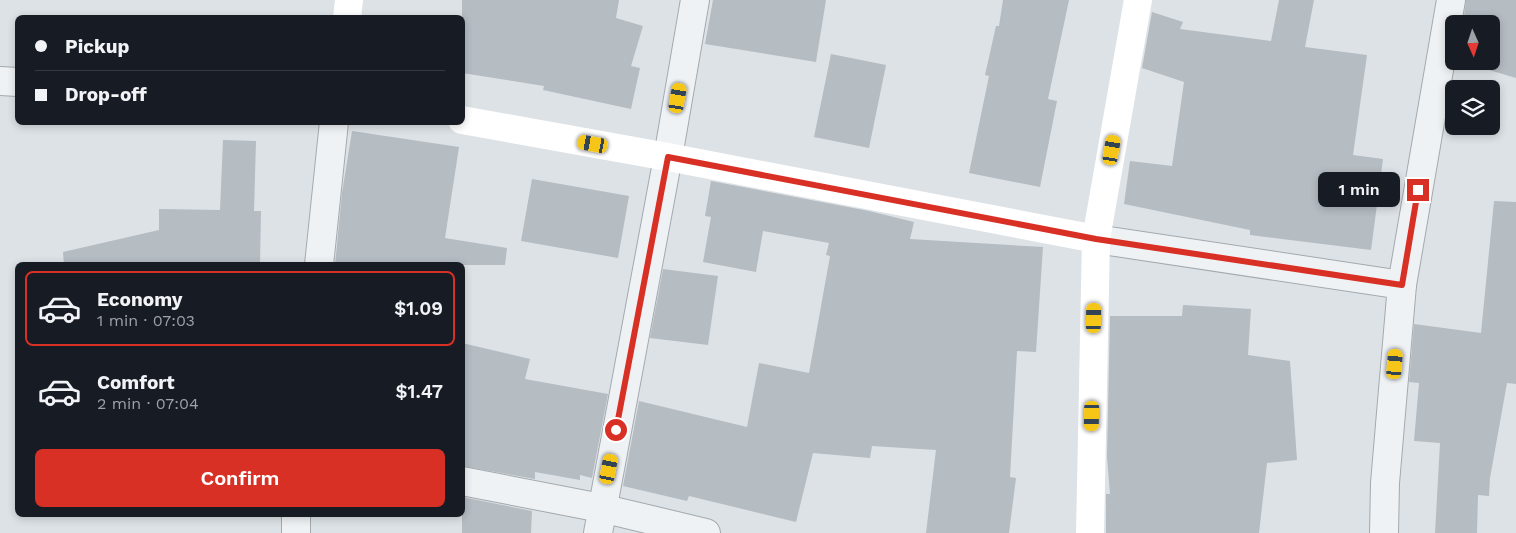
<!DOCTYPE html>
<meta charset="utf-8">
<style>
:root{--surface:#171b24;--page:#20242c;--text:#f1f3f6;--muted:#9ea1a6;--line:#363941;--accent:#d93025}
body{margin:0;font-family:"Work Sans",sans-serif;background:var(--page);color:var(--text);height:100vh;display:flex;flex-direction:column;font-size:19px;white-space:nowrap}
*{box-sizing:border-box;margin:0}
p{font-size:16px;color:var(--muted)}
.icon{flex:none;width:28px;height:28px;fill:none;stroke:currentColor;stroke-width:2;stroke-linecap:round;stroke-linejoin:round}
.map{position:relative;flex:1;overflow:hidden}
.side{position:absolute;left:15px;top:262px;width:450px;height:255px;display:flex;flex-direction:column;background:var(--surface);border-radius:8px;box-shadow:0 2px 8px #0003}
.side>*{flex:none}
.banner{position:absolute;left:15px;top:15px;width:450px;height:110px;border-radius:8px;box-shadow:0 2px 8px #0003;display:grid;align-content:center;height:110px;padding:0 20px;background:var(--surface)}
.needle{width:32px;rotate:177deg}
.buttons{position:absolute;left:1445px;top:15px;display:grid;gap:10px}
.buttons a{display:grid;place-items:center;width:55px;height:55px;border-radius:8px;background:var(--surface);box-shadow:0 2px 8px #0003;font-size:25px}
.end{position:absolute;width:22px;height:22px;margin:-11px;border:6px solid #d93025;background:#fff;box-shadow:0 0 0 2px #fff}
.from{border-radius:50%}
.bubble{position:absolute;height:35px;border-radius:8px;background:var(--surface);box-shadow:0 2px 8px #0003;font-size:16px;font-weight:600;line-height:35px;text-align:center}
.car{position:absolute;width:15px;height:30px;margin:-15px -8px;border-radius:6px;box-shadow:0 0 4px 1px #0007;background:linear-gradient(#f5c518 24%,#345 0 40%,#f5c518 0 76%,#345 0 86%,#f5c518 0)}
.banner b{display:flex;align-items:center;gap:18px;height:48px;font-size:19px}
.banner b+b{border-top:1px solid var(--line)}
.banner i{width:12px;height:12px;background:var(--text)}
ul{padding:9px 0 0;list-style:none}
li{display:flex;align-items:center;gap:15px;height:75px;margin:0 10px 8px;padding:0 10px;border:2px solid transparent;border-radius:8px}
li div{flex:1}
li b{display:block;font-size:19px}
li em{font-style:normal;font-weight:600}
li.active{border-color:var(--accent)}
li>.icon{width:45px;height:45px;stroke-width:1.5}
.cta{display:flex;gap:10px;margin-top:auto;padding:10px 20px}
.cta a{flex:1;height:58px;border-radius:8px;background:var(--accent);color:#fff;font-size:20px;font-weight:600;line-height:58px;text-align:center}
.map>svg:first-child{display:block}
.building{fill:#b5bcc2}
.lines{fill:none;stroke-linecap:round;stroke-linejoin:round}
.street-casing{stroke:#a3aaaf;stroke-width:30}
.street{stroke:#eff2f4;stroke-width:28}
.secondary{stroke:#fff;stroke-width:28}
.route{stroke:#d93025;stroke-width:6}
</style>
<div class="map">
<svg width="1516" height="533" viewBox="0 0 1516 533">
<rect width="100%" height="100%" fill="#dde2e6"/>
<!-- building -->
<g class="building">
<path d="M462,0H619L616,18L643,26L631,66L640,68L631,109L543,90L544,86L462,73Z"/>
<path d="M713,0H826L816,62L705,44Z"/>
<path d="M1003,0H1069L1048,99L1057,101L1040,187L969,173L989,76L985,75L996,26H999Z"/>
<path d="M1279,0H1314L1305,47L1367,55L1353,155L1383,159L1371,250L1250,235V230L1124,204L1130,161L1172,166L1184,82L1142,68L1152,12L1183,22L1180,29L1271,41Z"/>
<path d="M1466,0H1516V78L1459,61H1491V24H1463Z"/>
<path d="M831,54L886,65L869,148L814,137Z"/>
<path d="M352,131L459,147L445,238L507,248L505,265H335L342,193Z"/>
<path d="M223,140L256,141L254,211H261L260,265H64L63,252L159,230V209L220,210Z"/>
<path d="M532,179L629,196L618,258L521,241Z"/>
<path d="M711,181L869,211L914,222L910,239L1043,247L1036,352L1017,351L1010,477L1016,478L1009,533H926L936,450L872,446L870,458L813,453L796,522L689,496L687,501L623,486L639,401L747,427L759,363L809,373L830,256L826,255L829,243L763,231L756,272L703,262L711,217L705,216Z"/>
<path d="M1494,201L1516,202V384L1507,383L1490,478L1489,496L1478,495L1477,533H1435L1440,443L1414,441L1419,383L1409,382L1414,324L1481,333Z"/>
<path d="M663,269L718,276L708,345L650,338Z"/>
<path d="M1183,305L1251,309L1248,355L1290,361L1297,460L1267,463L1259,533H1106V494H1110L1107,457L1110,316H1182Z"/>
<path d="M462,343L530,359L525,379L608,394L592,478L580,475V480L535,472V479L462,466Z"/>
<path d="M462,497L532,511L531,533H462Z"/>
</g>
<g class="lines">
<!-- street casing -->
<g class="street-casing">
<g id="street">
<path d="M0,81L18,82"/>
<path d="M1096,239L1402,285"/>
<path d="M319,265L334,122"/>
<path d="M462,481L601,508L706,533"/>
<path d="M296,533V515"/>
<path d="M598,533L668,157L695,0"/>
<path d="M1384,533L1385,483L1402,285L1451,0"/>
</g>
</g>
<!-- street -->
<use href="#street" class="street"/>
<!-- secondary -->
<g class="secondary">
<path d="M347,18L349,0"/>
<path d="M462,120L668,157L1096,239"/>
<path d="M1090,533L1096,239L1138,0"/>
</g>
</g>
<g class="lines">
<!-- route -->
<path class="route" d="M616,430L668,157L1096,239L1402,285L1418,190"/>
</g>
</svg>
<div class="buttons">
<a><svg class="needle" viewBox="-14 -14 28 28"><path d="M0-13l5 13h-10z" fill="#e53935"/><path d="M0 13l5-13h-10z" fill="#9ea1a6"/></svg></a>
<a><svg class="icon" aria-label="layers" viewBox="0 0 24 24"><path d="M12 4l9 5-9 5-9-5zM3 14l9 5 9-5"/></svg></a>
</div>
<i class="end from" style="left:616px;top:430px"></i>
<i class="end" style="left:1418px;top:190px"></i>
<div class="bubble" style="left:1318px;top:172px;width:82px">1 min</div>
<i class="car" style="left:678px;top:98px;rotate:10deg"></i>
<i class="car" style="left:593px;top:144px;rotate:280deg"></i>
<i class="car" style="left:1112px;top:150px;rotate:10deg"></i>
<i class="car" style="left:1094px;top:318px;rotate:1deg"></i>
<i class="car" style="left:1395px;top:364px;rotate:5deg"></i>
<i class="car" style="left:1092px;top:416px;rotate:181deg"></i>
<i class="car" style="left:609px;top:469px;rotate:11deg"></i>
<div class="banner">
<b><i class="from"></i>Pickup</b>
<b><i></i>Drop-off</b>
</div>
<section class="side">
<ul>
<li class="active"><svg class="icon" aria-label="car" viewBox="0 0 24 24"><path d="M5 17H2v-5l4-1 3-4h7l3 4 3 1v5h-3M9 17h6M6 11h13"/><circle cx="7" cy="17" r="2"/><circle cx="17" cy="17" r="2"/></svg><div><b>Economy</b><p>1 min · 07:03</p></div><em>$1.09</em></li>
<li><svg class="icon" aria-label="car" viewBox="0 0 24 24"><path d="M5 17H2v-5l4-1 3-4h7l3 4 3 1v5h-3M9 17h6M6 11h13"/><circle cx="7" cy="17" r="2"/><circle cx="17" cy="17" r="2"/></svg><div><b>Comfort</b><p>2 min · 07:04</p></div><em>$1.47</em></li>
</ul>
<div class="cta"><a>Confirm</a></div>
</section>
</div>
